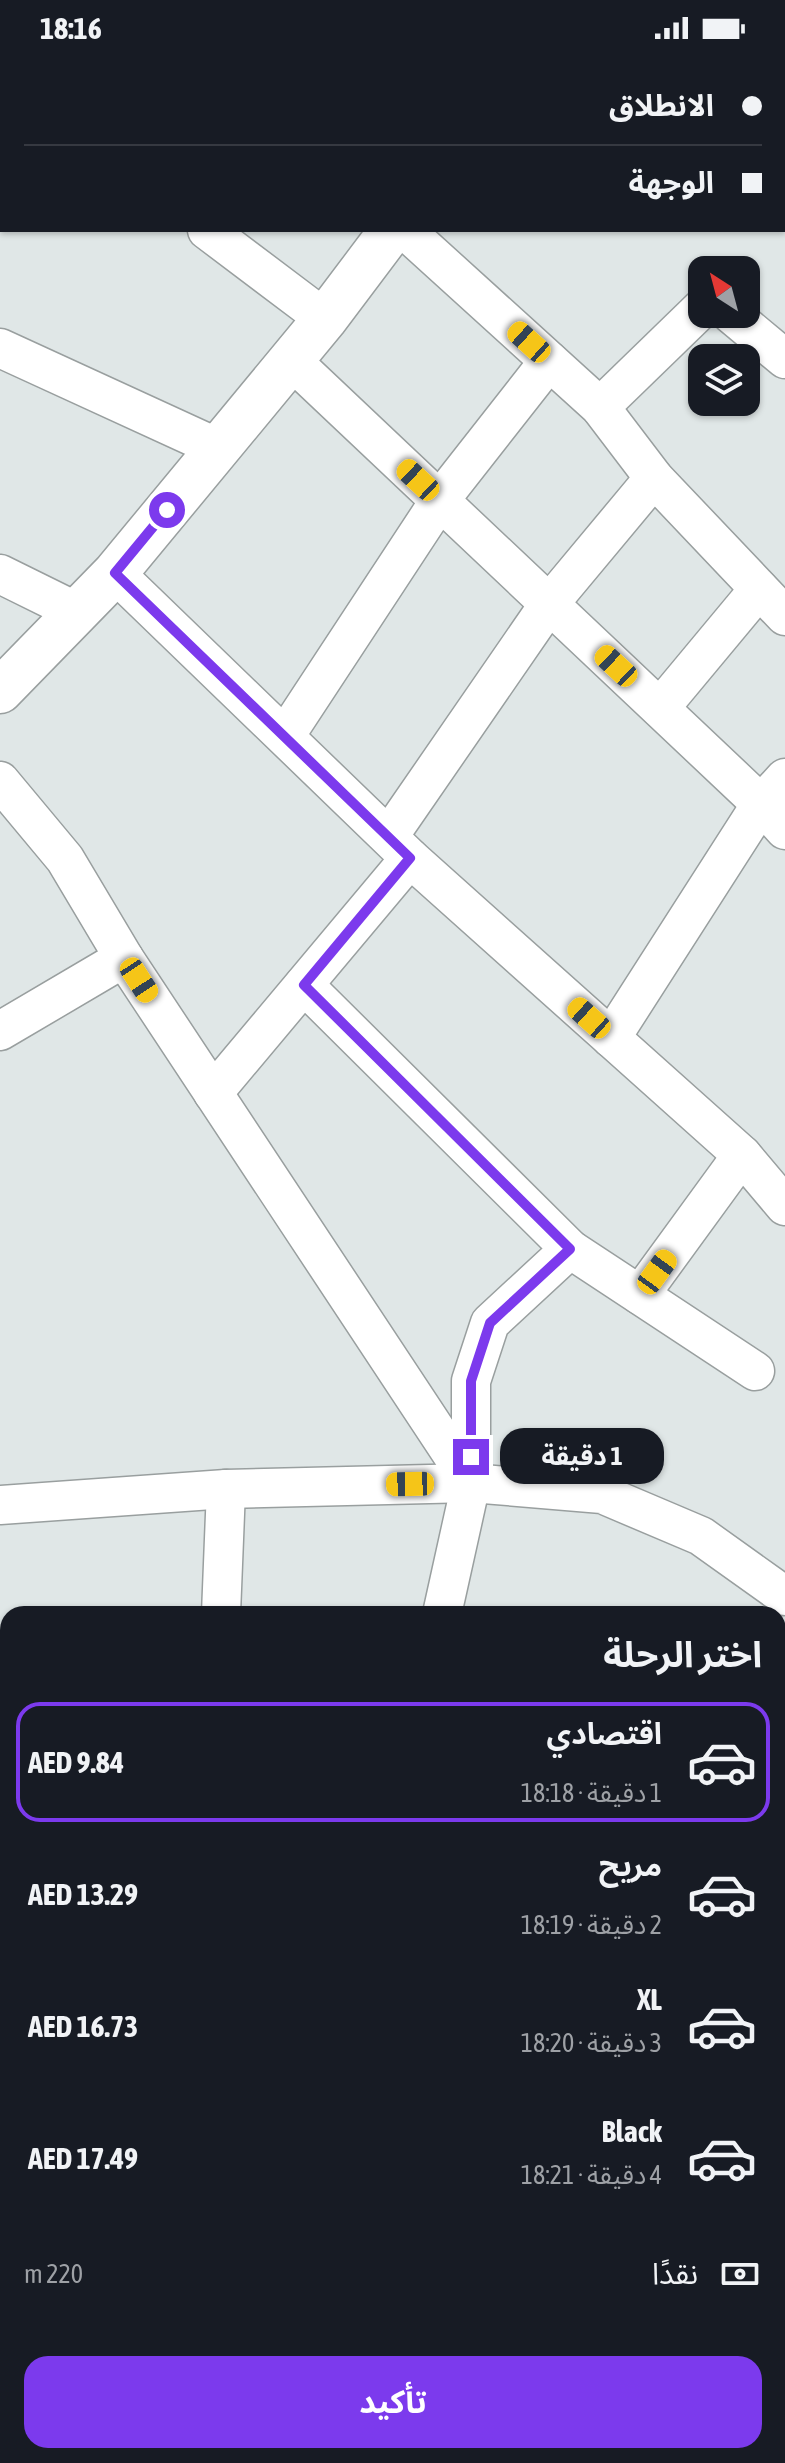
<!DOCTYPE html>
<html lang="ar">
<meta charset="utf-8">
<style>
:root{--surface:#171b24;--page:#20242c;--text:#f1f3f6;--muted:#9ea1a6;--line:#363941;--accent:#7c3aed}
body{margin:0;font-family:"Asap Condensed","Noto Sans Arabic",sans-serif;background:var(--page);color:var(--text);direction:rtl;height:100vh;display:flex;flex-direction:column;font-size:30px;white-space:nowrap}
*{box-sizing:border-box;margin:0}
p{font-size:26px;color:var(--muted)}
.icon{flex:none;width:44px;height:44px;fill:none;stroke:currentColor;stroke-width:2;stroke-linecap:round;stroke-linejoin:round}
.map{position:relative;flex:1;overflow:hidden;direction:ltr}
.side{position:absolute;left:0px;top:1550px;width:786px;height:858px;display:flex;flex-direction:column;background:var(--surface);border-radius:24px 24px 0 0;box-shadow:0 2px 6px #0004;direction:rtl}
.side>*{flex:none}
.top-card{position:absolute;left:0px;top:0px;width:786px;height:176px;box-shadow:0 2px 6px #0004;direction:rtl;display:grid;align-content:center;height:176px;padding:0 24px;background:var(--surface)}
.needle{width:52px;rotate:324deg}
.buttons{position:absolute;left:688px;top:200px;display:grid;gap:16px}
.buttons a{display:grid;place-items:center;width:72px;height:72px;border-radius:16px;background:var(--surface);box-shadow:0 2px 6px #0004;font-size:40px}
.end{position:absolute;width:36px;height:36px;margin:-18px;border:10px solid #7c3aed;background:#fff;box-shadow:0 0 0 4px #fff}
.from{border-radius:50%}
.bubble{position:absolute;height:56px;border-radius:24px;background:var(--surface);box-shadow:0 2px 6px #0004;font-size:26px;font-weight:700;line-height:56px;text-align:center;direction:rtl}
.car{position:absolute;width:24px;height:48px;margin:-24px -12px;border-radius:10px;box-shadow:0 0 6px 2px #0007;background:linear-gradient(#f5c518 24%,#345 0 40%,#f5c518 0 76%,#345 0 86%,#f5c518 0)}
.top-card b{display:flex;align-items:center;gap:28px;height:76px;font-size:30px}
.top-card b+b{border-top:2px solid var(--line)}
.top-card i{width:20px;height:20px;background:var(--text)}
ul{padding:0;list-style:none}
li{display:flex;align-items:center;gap:24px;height:120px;margin:0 16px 12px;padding:0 8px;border:4px solid transparent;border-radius:24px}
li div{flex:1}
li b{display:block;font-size:30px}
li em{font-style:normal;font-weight:700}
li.active{border-color:var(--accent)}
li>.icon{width:72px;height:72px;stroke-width:1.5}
h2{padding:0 24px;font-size:36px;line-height:96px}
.pay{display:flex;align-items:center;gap:20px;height:88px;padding:0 24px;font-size:30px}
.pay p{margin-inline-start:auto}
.cta{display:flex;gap:16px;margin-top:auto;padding:16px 24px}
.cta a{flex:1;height:92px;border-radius:24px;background:var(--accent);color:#fff;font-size:32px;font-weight:700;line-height:92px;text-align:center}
.status{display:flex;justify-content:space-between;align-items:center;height:56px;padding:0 40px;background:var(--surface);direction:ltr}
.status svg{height:22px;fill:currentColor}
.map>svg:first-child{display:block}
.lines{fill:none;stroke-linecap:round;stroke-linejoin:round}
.minor-casing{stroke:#999f9f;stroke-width:41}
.tertiary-casing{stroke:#999f9f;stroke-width:47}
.minor{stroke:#fff;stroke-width:38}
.tertiary{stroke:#fff;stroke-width:44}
.route{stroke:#7c3aed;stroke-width:10}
</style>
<div class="status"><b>18:16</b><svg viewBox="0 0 49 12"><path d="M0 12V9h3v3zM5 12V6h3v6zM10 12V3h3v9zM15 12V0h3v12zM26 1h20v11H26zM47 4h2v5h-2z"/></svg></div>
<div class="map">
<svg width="785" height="2407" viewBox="0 0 785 2407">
<rect width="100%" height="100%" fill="#e0e7e7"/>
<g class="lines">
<!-- minor casing -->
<g class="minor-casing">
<g id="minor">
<path d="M718,0L722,2"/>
<path d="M0,8L2,10"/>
<path d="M784,41H785"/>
<path d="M0,113L2,111"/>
<path d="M207,174L325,263"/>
<path d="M405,174L600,351L654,422L785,560"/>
<path d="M731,258L785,303"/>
<path d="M0,292L218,392"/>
<path d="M291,304L761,748L785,774"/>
<path d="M600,351L702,252"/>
<path d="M115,517L410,802L742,1099L785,1150"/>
<path d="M0,518L77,556"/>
<path d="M660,652L759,533"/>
<path d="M285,680L440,444L549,305"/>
<path d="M0,725L65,803L124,902L471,1427"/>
<path d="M389,780L549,548L654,422"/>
<path d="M304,929L570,1193L755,1315"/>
<path d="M0,975L124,902"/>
<path d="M611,982L761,748L785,722"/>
<path d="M213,1037L410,802"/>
<path d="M640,1239L742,1099"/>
<path d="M0,1449L226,1433L471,1427L602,1438L701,1480L785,1540"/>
<path d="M221,1558L226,1433"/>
<path d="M442,1558L471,1427V1325L490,1267L570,1193"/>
<path d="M778,1648L785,1661"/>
<path d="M0,1885L8,1886"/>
<path d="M533,2400V2407"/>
<path d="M157,2407L158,2400"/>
</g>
</g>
<!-- tertiary casing -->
<g class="tertiary-casing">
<g id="tertiary">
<path d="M519,2L520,0"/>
<path d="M0,635L115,517L325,263L392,174"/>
</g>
</g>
<!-- minor -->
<use href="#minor" class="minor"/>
<!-- tertiary -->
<use href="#tertiary" class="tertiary"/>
</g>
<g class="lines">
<!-- route -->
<path class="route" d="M167,454L115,517L410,802L304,929L570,1193L490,1267L471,1325V1401"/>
</g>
</svg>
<div class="buttons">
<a><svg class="needle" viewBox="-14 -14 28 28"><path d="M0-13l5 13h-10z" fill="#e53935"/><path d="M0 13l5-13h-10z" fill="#9ea1a6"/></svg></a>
<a><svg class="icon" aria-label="layers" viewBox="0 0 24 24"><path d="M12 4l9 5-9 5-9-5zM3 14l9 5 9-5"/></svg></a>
</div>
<i class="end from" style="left:167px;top:454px"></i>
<i class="end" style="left:471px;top:1401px"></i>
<div class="bubble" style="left:500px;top:1372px;width:164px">1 دقيقة</div>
<i class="car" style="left:529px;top:286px;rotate:312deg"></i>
<i class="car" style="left:418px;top:424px;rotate:313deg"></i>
<i class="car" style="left:616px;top:610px;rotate:313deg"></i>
<i class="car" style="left:139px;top:924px;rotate:147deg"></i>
<i class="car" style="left:589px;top:962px;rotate:312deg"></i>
<i class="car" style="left:657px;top:1216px;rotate:36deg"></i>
<i class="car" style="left:410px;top:1428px;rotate:269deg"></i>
<div class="top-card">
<b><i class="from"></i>الانطلاق</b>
<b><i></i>الوجهة</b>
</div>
<section class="side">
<h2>اختر الرحلة</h2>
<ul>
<li class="active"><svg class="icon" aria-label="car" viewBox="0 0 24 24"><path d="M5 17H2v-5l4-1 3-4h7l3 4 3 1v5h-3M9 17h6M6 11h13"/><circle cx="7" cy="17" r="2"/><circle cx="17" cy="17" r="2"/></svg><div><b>اقتصادي</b><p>1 دقيقة · 18:18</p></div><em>AED 9.84</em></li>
<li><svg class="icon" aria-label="car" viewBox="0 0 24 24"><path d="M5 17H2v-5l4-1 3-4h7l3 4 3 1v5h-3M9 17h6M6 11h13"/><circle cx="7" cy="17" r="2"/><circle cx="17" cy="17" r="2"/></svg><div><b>مريح</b><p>2 دقيقة · 18:19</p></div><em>AED 13.29</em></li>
<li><svg class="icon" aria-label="car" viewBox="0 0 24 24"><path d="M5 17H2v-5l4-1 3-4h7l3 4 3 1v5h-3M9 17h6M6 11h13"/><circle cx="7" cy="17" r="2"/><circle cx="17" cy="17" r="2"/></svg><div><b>XL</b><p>3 دقيقة · 18:20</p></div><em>AED 16.73</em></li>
<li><svg class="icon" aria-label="car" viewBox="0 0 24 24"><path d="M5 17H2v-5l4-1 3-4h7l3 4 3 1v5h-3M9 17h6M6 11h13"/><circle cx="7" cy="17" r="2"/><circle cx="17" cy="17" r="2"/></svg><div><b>Black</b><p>4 دقيقة · 18:21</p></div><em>AED 17.49</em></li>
</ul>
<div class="pay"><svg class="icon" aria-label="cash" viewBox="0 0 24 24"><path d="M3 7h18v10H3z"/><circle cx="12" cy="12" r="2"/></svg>نقدًا<p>220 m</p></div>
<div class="cta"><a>تأكيد</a></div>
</section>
</div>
